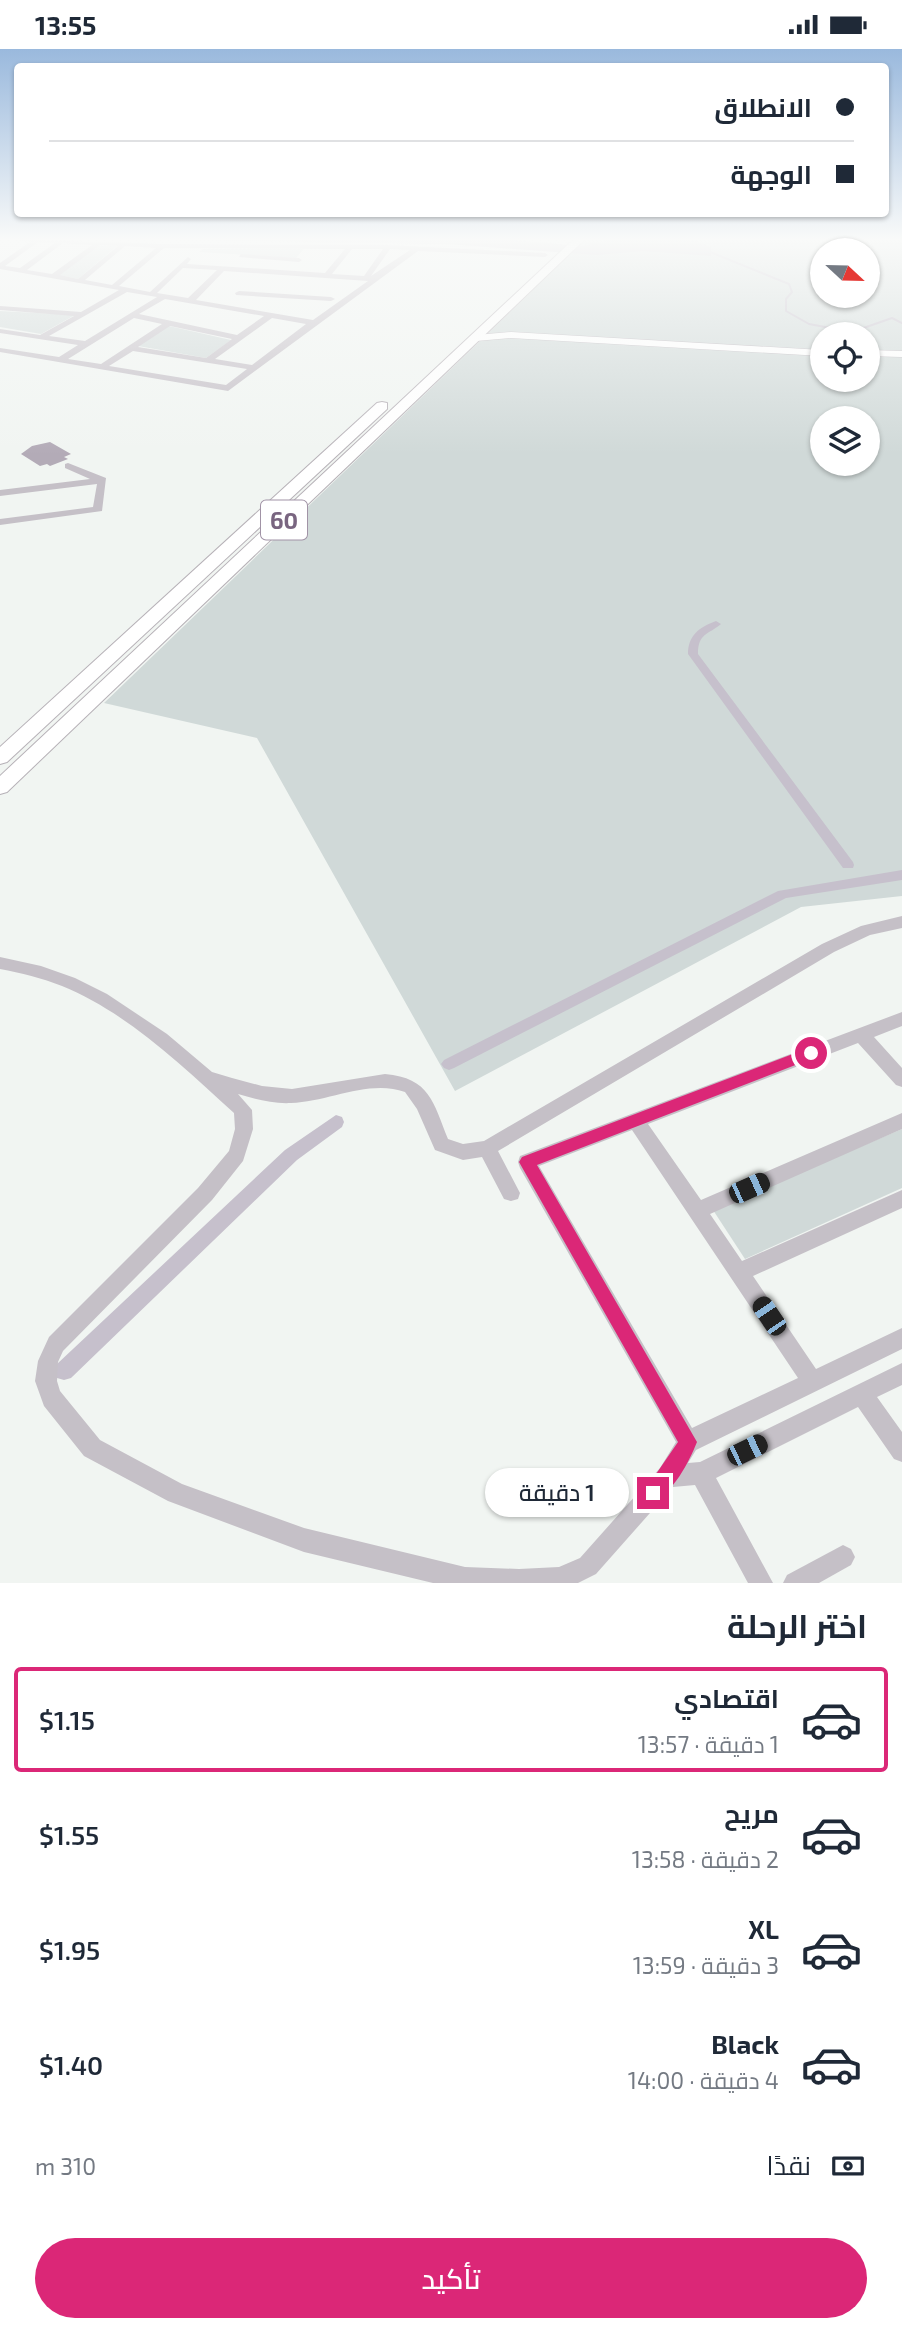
<!DOCTYPE html>
<html lang="ar">
<meta charset="utf-8">
<style>
:root{--surface:#fff;--page:#f6f6f7;--text:#1f2937;--muted:#747a83;--line:#e0e1e3;--accent:#db2777}
body{margin:0;font-family:"Exo 2",Cairo,sans-serif;background:var(--page);color:var(--text);direction:rtl;height:100vh;display:flex;flex-direction:column;font-size:26px;white-space:nowrap}
*{box-sizing:border-box;margin:0}
p{font-size:23px;color:var(--muted)}
.icon{flex:none;width:38px;height:38px;fill:none;stroke:currentColor;stroke-width:2;stroke-linecap:round;stroke-linejoin:round}
.map{position:relative;height:1534px;overflow:hidden;direction:ltr}
.side{display:flex;flex-direction:column;background:var(--surface);flex:1}
.side>*{flex:none}
.guide{position:absolute;left:14px;top:14px;width:875px;height:154px;border-radius:7px;box-shadow:0 2px 5px #0004;direction:rtl;display:grid;align-content:center;height:154px;padding:0 35px;background:var(--surface)}
.needle{width:46px;rotate:112deg}
.fabs{position:absolute;left:810px;top:189px;display:grid;gap:14px}
.fabs a{display:grid;place-items:center;width:70px;height:70px;border-radius:50%;background:var(--surface);box-shadow:0 2px 5px #0004;font-size:35px}
.end{position:absolute;width:32px;height:32px;margin:-16px;border:9px solid #db2777;background:#fff;box-shadow:0 0 0 4px #fff}
.from{border-radius:50%}
.bubble{position:absolute;height:49px;border-radius:24px;background:var(--surface);box-shadow:0 2px 5px #0004;font-size:23px;font-weight:600;line-height:49px;text-align:center;direction:rtl}
.car{position:absolute;width:21px;height:42px;margin:-21px -10px;border-radius:9px;box-shadow:0 0 5px 2px #0007;background:linear-gradient(#222 24%,#8ab4d8 0 40%,#222 0 76%,#8ab4d8 0 86%,#222 0)}
.guide b{display:flex;align-items:center;gap:24px;height:66px;font-size:26px}
.guide b+b{border-top:2px solid var(--line)}
.guide i{width:18px;height:18px;background:var(--text)}
ul{padding:0;list-style:none}
li{display:flex;align-items:center;gap:21px;height:105px;margin:0 14px 10px;padding:0 21px;border:4px solid transparent;border-radius:7px}
li div{flex:1}
li b{display:block;font-size:26px}
li em{font-style:normal;font-weight:600}
li.active{border-color:var(--accent)}
li>.icon{width:63px;height:63px;stroke-width:1.5}
h2{padding:0 35px;font-size:32px;line-height:84px}
.pay{display:flex;align-items:center;gap:18px;height:77px;padding:0 35px;font-size:26px}
.pay p{margin-inline-start:auto}
.cta{display:flex;gap:14px;margin-top:auto;padding:14px 35px}
.cta a{flex:1;height:80px;border-radius:42px;background:var(--accent);color:#fff;font-size:28px;font-weight:600;line-height:80px;text-align:center}
.status{display:flex;justify-content:space-between;align-items:center;height:49px;padding:0 35px;background:var(--surface);direction:ltr}
.status svg{height:19px;fill:currentColor}
.map>svg:first-child{display:block}
.green{fill:#d0d9d8;fill-rule:evenodd}
.water{fill:#c6c0cc}
.lines{fill:none;stroke-linecap:round;stroke-linejoin:round}
.stream{stroke:#c6c0cc;stroke-width:2}
.canal{fill:#c6c0cc;fill-rule:evenodd}
.building{fill:#b3abb7}
.major-casing{stroke:#b9b3ba;stroke-width:1}
.highway-casing{stroke:#b6b1b7;stroke-width:2}
.minor{fill:#c5c0c7;fill-rule:evenodd}
.major{fill:#fff;fill-rule:evenodd}
.highway{fill:#fff;fill-rule:evenodd}
.route{fill:#db2777}
.labels{text-anchor:middle;dominant-baseline:central;stroke-width:7;stroke-linejoin:round;paint-order:stroke}
.shield{fill:#fff;stroke:#a193a6;stroke-width:2}
.shield-label{font-size:23px;font-weight:bold;fill:#796580}
</style>
<div class="status"><b>13:55</b><svg viewBox="0 0 49 12"><path d="M0 12V9h3v3zM5 12V6h3v6zM10 12V3h3v9zM15 12V0h3v12zM26 1h20v11H26zM47 4h2v5h-2z"/></svg></div>
<div class="map">
<svg width="902" height="1534" viewBox="0 0 902 1534">
<rect width="100%" height="100%" fill="#f1f5f2"/>
<!-- green -->
<g class="green">
<path d="M586,190H902V847L801,858L455,1042L257,689L104,654ZM822,201H868V247H822ZM822,285H868V331H822ZM822,369H868V415H822Z"/>
<path d="M96,197H117L78,230L59,226Z"/>
<path d="M203,200H302L303,201L296,209L199,203Z"/>
<path d="M0,262L75,266L41,285L0,278Z"/>
<path d="M169,277L231,291L206,309L138,297Z"/>
<path d="M902,1080V1139L745,1210L713,1161Z"/>
</g>
<!-- water -->
<path class="water" d="M107,190H501L582,197L614,190H661L697,192L711,198V207L643,202L597,206L446,195Z"/>
<g class="lines">
<!-- stream -->
<path class="stream" d="M710,203L789,235L792,243L786,250V262L809,275L852,283L892,269L902,274"/>
<!-- canal -->
<g class="canal">
<path d="M716,572L721,575C708,586 698,584 698,605L853,813L854,816L853,819H843L688,605C688,587 699,578 716,572Z"/>
<path d="M902,821V831L786,849L454,1019L449,1021L444,1019L441,1015L444,1011L778,842Z"/>
<path d="M336,1066L342,1068L344,1073L342,1078L297,1111L71,1329L64,1331L57,1329L55,1322L57,1315L285,1101Z"/>
</g>
</g>
<!-- building -->
<path class="building" d="M50,393L71,405L64,408L68,410L50,417L47,415L40,417L21,405L32,397Z"/>
<g class="lines">
<!-- major casing -->
<g class="major-casing">
<g id="major">
<path d="M511,283L822,301V307L511,289L476,292L471,289L476,286Z"/>
<path d="M868,301L902,302V308L868,307Z"/>
</g>
</g>
<!-- highway casing -->
<g class="highway-casing">
<g id="highway">
<path d="M574,190H585L7,743L0,745V727Z"/>
<path d="M382,353L387,354V360L7,713L0,715V698L377,354Z"/>
</g>
</g>
<!-- minor -->
<g class="minor">
<path d="M6,190L162,195L388,196L545,204L548,206L545,208L418,202L228,342L0,303V299L59,308L78,296L0,284V280L40,286L74,267L0,261V257L81,263L119,241L0,220V214L30,193ZM38,193L55,194L20,219L5,217ZM63,194L92,196L52,225L27,221ZM100,196L118,197L78,230L60,226ZM125,197L156,199L112,236L85,231ZM164,199L345,200L325,224L187,215L191,210L188,208L150,243L119,237ZM352,200H383L364,227L332,225ZM390,200L410,201L371,227ZM183,219L217,221L188,249L157,244ZM224,222L368,232L313,271L196,251ZM127,243L157,248L85,292L49,287ZM165,250L264,267L237,286L139,265ZM134,269L162,275L101,315L68,310ZM272,269L306,275L252,316L215,310ZM170,277L232,290L206,309L138,298ZM133,302L247,320L226,336L109,317Z"/>
<path d="M241,205L299,209L302,211L299,213L239,208Z"/>
<path d="M239,242L331,248L335,250L331,252L236,246L235,244Z"/>
<path d="M68,414L106,429L102,462L0,476V470L93,458L97,435L0,447V441L90,430L65,419V415Z"/>
<path d="M902,867V879L870,886L834,903L498,1102L520,1144L518,1150L511,1152L504,1150L482,1108L463,1111L435,1101L417,1060L405,1043C369,1030 328,1053 291,1054C273,1055 255,1050 238,1045L252,1061L253,1080L243,1112L212,1151L63,1302L58,1313L57,1332L60,1342L100,1391L182,1435L304,1479L465,1518L519,1520L559,1518L580,1509L660,1419L676,1393L520,1119L518,1113L520,1107L902,963V977L874,988L902,1019V1038L896,1036L858,994L648,1075L701,1151L902,1064V1080L710,1165L742,1212L902,1141V1159L753,1227L816,1320L902,1279V1300L696,1401L688,1414L700,1413L902,1314V1336L877,1348L902,1383V1413L894,1410L858,1358L716,1429L773,1534H748L695,1436L673,1438L596,1525L578,1534H433L304,1503L168,1452L84,1407L44,1357L35,1332L38,1312L49,1288L198,1139L229,1102L235,1080L234,1064C182,1017 128,964 62,937C42,929 21,924 0,920V908L41,917L75,929L107,945L167,985L212,1023L232,1029L262,1037L292,1040L385,1025C430,1029 433,1053 448,1090L463,1095L484,1092L822,895L861,877ZM632,1081L798,1329L692,1379L539,1117Z"/>
<path d="M843,1496L851,1500L855,1508L851,1516L819,1534H783L787,1526Z"/>
</g>
<!-- major -->
<use href="#major" class="major"/>
<!-- highway -->
<use href="#highway" class="highway"/>
</g>
<!-- sky -->
<linearGradient id="sky" x2="0" y2="1"><stop stop-color="#9ab9dd"/><stop offset="0.47" stop-color="#f9faf9"/><stop offset="1" stop-color="#f9faf9" stop-opacity="0"/></linearGradient>
<rect width="902" height="405" fill="url(#sky)"/>
<!-- route -->
<path class="route" d="M811,998L816,1000V1008L537,1116L697,1393C689,1413 673,1444 653,1453L646,1450L643,1444L678,1393L519,1113L522,1108Z"/>
<g class="labels">
<!-- shield labels -->
<rect class="shield" x="261" y="451.5" width="46" height="39" rx="5"/>
<g class="shield-label">
<text x="284" y="471">60</text>
</g>
</g>
</svg>
<div class="fabs">
<a><svg class="needle" viewBox="-14 -14 28 28"><path d="M0-13l5 13h-10z" fill="#e53935"/><path d="M0 13l5-13h-10z" fill="#747a83"/></svg></a>
<a><svg class="icon" aria-label="locate" viewBox="0 0 24 24"><circle cx="12" cy="12" r="6"/><path d="M12 2v4M12 18v4M2 12h4M18 12h4"/></svg></a>
<a><svg class="icon" aria-label="layers" viewBox="0 0 24 24"><path d="M12 4l9 5-9 5-9-5zM3 14l9 5 9-5"/></svg></a>
</div>
<i class="end from" style="left:811px;top:1004px"></i>
<i class="end" style="left:653px;top:1444px"></i>
<div class="bubble" style="left:485px;top:1419px;width:144px">1 دقيقة</div>
<i class="car" style="left:749px;top:1139px;rotate:66deg"></i>
<i class="car" style="left:769px;top:1267px;rotate:326deg"></i>
<i class="car" style="left:747px;top:1401px;rotate:64deg"></i>
<div class="guide">
<b><i class="from"></i>الانطلاق</b>
<b><i></i>الوجهة</b>
</div>
</div>
<section class="side">
<h2>اختر الرحلة</h2>
<ul>
<li class="active"><svg class="icon" aria-label="car" viewBox="0 0 24 24"><path d="M5 17H2v-5l4-1 3-4h7l3 4 3 1v5h-3M9 17h6M6 11h13"/><circle cx="7" cy="17" r="2"/><circle cx="17" cy="17" r="2"/></svg><div><b>اقتصادي</b><p>1 دقيقة · 13:57</p></div><em>$1.15</em></li>
<li><svg class="icon" aria-label="car" viewBox="0 0 24 24"><path d="M5 17H2v-5l4-1 3-4h7l3 4 3 1v5h-3M9 17h6M6 11h13"/><circle cx="7" cy="17" r="2"/><circle cx="17" cy="17" r="2"/></svg><div><b>مريح</b><p>2 دقيقة · 13:58</p></div><em>$1.55</em></li>
<li><svg class="icon" aria-label="car" viewBox="0 0 24 24"><path d="M5 17H2v-5l4-1 3-4h7l3 4 3 1v5h-3M9 17h6M6 11h13"/><circle cx="7" cy="17" r="2"/><circle cx="17" cy="17" r="2"/></svg><div><b>XL</b><p>3 دقيقة · 13:59</p></div><em>$1.95</em></li>
<li><svg class="icon" aria-label="car" viewBox="0 0 24 24"><path d="M5 17H2v-5l4-1 3-4h7l3 4 3 1v5h-3M9 17h6M6 11h13"/><circle cx="7" cy="17" r="2"/><circle cx="17" cy="17" r="2"/></svg><div><b>Black</b><p>4 دقيقة · 14:00</p></div><em>$1.40</em></li>
</ul>
<div class="pay"><svg class="icon" aria-label="cash" viewBox="0 0 24 24"><path d="M3 7h18v10H3z"/><circle cx="12" cy="12" r="2"/></svg>نقدًا<p>310 m</p></div>
<div class="cta"><a>تأكيد</a></div>
</section>
